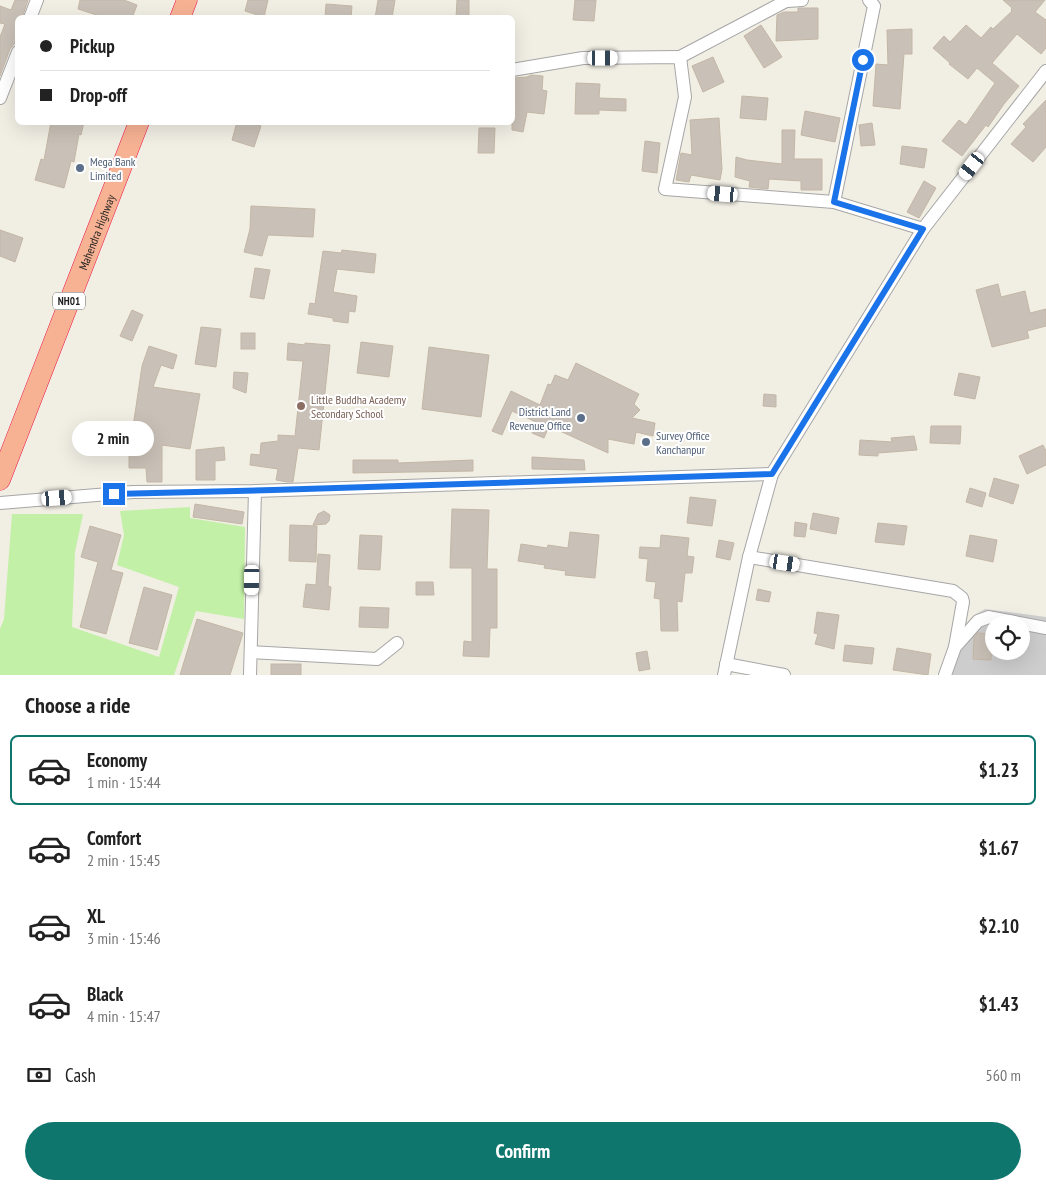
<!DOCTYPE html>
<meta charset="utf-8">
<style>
:root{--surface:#fff;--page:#f6f6f6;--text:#222;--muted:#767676;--line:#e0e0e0;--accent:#0f766e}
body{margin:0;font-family:"PT Sans Narrow",sans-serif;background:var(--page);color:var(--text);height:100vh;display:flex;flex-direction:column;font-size:19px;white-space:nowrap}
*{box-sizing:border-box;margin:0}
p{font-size:16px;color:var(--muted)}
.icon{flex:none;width:28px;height:28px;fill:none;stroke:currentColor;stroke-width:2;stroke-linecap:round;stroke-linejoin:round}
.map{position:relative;height:675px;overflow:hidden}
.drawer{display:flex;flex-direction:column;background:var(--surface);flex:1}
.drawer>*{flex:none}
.banner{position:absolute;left:15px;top:15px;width:500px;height:110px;border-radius:8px;box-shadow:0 5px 20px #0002;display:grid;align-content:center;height:110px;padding:0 25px;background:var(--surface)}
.buttons{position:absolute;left:985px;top:615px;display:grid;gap:10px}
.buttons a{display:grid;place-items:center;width:45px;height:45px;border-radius:50%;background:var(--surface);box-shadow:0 5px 20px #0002;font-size:25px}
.end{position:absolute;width:22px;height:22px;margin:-11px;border:6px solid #1a73e8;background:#fff;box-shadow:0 0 0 2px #fff}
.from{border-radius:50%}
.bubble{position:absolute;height:35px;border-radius:18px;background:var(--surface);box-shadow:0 5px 20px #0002;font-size:16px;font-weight:700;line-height:35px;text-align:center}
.car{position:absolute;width:15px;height:30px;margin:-15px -8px;border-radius:6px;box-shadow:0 0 4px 1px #0007;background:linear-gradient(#fff 24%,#345 0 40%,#fff 0 76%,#345 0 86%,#fff 0)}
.banner b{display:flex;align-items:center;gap:18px;height:48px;font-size:19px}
.banner b+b{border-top:1px solid var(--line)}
.banner i{width:12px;height:12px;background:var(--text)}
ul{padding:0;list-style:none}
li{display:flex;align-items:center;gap:15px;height:70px;margin:0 10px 8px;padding:0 15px;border:2px solid transparent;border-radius:8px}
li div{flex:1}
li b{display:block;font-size:19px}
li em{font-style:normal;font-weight:700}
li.selected{border-color:var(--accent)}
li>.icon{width:45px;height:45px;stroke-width:1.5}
h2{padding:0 25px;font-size:22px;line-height:60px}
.pay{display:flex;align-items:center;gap:12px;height:55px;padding:0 25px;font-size:19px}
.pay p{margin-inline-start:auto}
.primary-button{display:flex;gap:10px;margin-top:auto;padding:10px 25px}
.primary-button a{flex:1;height:58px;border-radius:30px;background:var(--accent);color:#fff;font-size:20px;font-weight:700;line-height:58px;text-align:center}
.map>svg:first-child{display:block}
.religious{fill:#cdcdcd;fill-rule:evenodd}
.grass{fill:#c2f0a6}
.building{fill:#c9c1b7;stroke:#c4b6a5}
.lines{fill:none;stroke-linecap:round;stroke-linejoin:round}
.minor-casing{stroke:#a6a6a6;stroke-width:14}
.trunk-casing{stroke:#ec1448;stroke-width:21}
.minor{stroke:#fff;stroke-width:12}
.trunk{stroke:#f7b294;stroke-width:20}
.route{stroke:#1a73e8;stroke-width:6}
.service-dot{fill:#5c6f8a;stroke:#fff;stroke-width:2}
.education-dot{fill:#8d6e63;stroke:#fff;stroke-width:2}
.labels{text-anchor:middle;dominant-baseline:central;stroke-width:4;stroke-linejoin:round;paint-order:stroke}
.shield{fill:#fff;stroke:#626262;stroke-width:1}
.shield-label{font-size:11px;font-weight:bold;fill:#1f1f1f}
.service-label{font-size:12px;fill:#4e5e75;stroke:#fff;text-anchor:start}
.street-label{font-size:12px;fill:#1f1f1f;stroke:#fff}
.education-label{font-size:12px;fill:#785e54;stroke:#fff;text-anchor:start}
</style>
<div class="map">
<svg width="1046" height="675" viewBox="0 0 1046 675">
<rect width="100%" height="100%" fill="#f1eee4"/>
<!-- religious -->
<path class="religious" d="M985,609L1046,617V675H952L957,652L974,615ZM994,624H1021V651H994Z"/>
<!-- grass -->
<path class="grass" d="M190,507V518L245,527L244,619L196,611L174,675H0V629L4,619L12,514H83L75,552L72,627L159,657L179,587L117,565L124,535L120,511Z"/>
<!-- building -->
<g class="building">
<path d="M15,0H28L22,18H18V44H14L10,49L0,76V37L5,24L0,23V6L11,10Z"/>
<path d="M80,0H124L137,5L132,18H106L78,9Z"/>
<path d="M248,0H268L264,17L245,11Z"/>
<path d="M378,0H395L392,18H375Z"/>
<path d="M457,0H469V18H456Z"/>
<path d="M575,0H596L594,21L573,20Z"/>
<path d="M1003,0H1045L1035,12L1046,20V48L1041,54L1017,34L992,63L1019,86L1004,104L988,127L986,125L962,156L942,141L959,120L966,125L995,83L977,68L968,79L949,64L950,63L933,48L944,36L950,42L966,25L981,38L991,27L993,29L1012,11L1011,10L1012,8Z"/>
<path d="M326,4L352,6L351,18H325Z"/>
<path d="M798,8H818V39L776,41L777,15L784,12H798Z"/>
<path d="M761,25L782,57L764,68L744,36Z"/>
<path d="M912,29V54H904L900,109L873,106L876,64L888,65L887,30Z"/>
<path d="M713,57L724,82L703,92L692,66Z"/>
<path d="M531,75L543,76L542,90L547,91L544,114L527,112L523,132L512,130V78L527,77Z"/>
<path d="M576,83L600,84L599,98L626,99V111L599,110V114H575Z"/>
<path d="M742,96L768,98L766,120L740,118Z"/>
<path d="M1046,100V147L1033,162L1011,144L1026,127L1023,124Z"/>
<path d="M805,111L840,118L835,142L801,135Z"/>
<path d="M719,118L722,169L720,180L691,175L689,182L676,180L681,153L692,155L690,120Z"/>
<path d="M51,122H84L81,135L79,134L74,162L71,161L64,188L35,180L41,159L44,160Z"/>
<path d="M237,122H250L261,126L254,147L232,140Z"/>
<path d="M872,123L875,145L861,146L859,125Z"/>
<path d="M479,128H495L494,153H478Z"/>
<path d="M782,130H795L794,159H822V190H801V181L769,179L768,189L749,187L750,181L735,177L736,157L747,160L782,164Z"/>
<path d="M645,141L660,143L657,173L642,171Z"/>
<path d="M902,146L927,149L924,168L900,164Z"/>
<path d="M924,181L936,188L919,218L907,212Z"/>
<path d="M251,206L315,209L313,237L268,235L262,256L244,252L250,229Z"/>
<path d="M0,230L23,238L15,262L0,256Z"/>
<path d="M342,250L376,254L374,273L337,269L333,292L357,296L355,312L349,311L348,323L333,321V318L308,314L310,303L315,304L323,251L341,253Z"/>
<path d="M255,268L270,270L264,299L250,297Z"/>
<path d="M998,284L1001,297L1025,291L1030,313L1046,309V326L1027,331L1029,338L992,347L976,290Z"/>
<path d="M132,310L143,315L132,341L120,336Z"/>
<path d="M201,327L221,329L216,367L195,364Z"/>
<rect x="241" y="333" width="14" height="16"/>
<path d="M361,342L393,346L389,377L357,373Z"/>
<path d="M288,343L305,345V343L330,345L319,450L298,448L293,482H287L276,480L278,469L250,465L251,454L260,455L261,443L278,441V435L295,436L303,361L287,360Z"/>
<path d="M149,346L177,355L173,369L161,365L153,387L200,394L190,449L162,445V482H147L146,468H129V443L133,427L142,366Z"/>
<path d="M429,347L489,355L481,417L422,409Z"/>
<path d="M576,363L639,394L634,404L640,410L632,418L655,423L653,436L636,432L634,444L608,439V453L549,426L544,438L532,433L536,422L512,411L502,435L492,431L511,391L540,405L548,384L551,385L555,375L568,380Z"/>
<path d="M234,372L248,373L246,393L233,388Z"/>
<path d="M959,373L980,377L975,399L954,395Z"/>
<path d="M764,394L776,395V407L763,406Z"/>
<path d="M931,426H961L960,444L930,443Z"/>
<path d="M914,436L917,450L878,453V456L859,455L860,440L892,442L891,438Z"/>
<path d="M1043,445L1046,451V465L1027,474L1019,456Z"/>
<path d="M224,447L225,460L215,461V480H196V450Z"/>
<path d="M532,457L584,460L585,470L532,469Z"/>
<path d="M353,460H398V463L473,460V471L353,473Z"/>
<path d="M994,478L1019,485L1013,504L989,496Z"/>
<path d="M970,488L986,493L982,507L966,502Z"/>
<path d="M690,497L716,500L712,526L687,523Z"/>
<path d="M195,504L244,512L242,524L193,517Z"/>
<path d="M452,509L489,510L487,569H497V628H490L489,657L463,656L464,641L472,642V568H450Z"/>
<path d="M324,511L330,515L329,521L326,524L313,525L318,514Z"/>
<path d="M813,513L839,518L836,534L810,529Z"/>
<path d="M795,522L807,524L805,537L794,536Z"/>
<path d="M878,523L907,526L904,545L875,542Z"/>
<path d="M290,525L317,526L316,562L289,561Z"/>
<path d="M90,526L121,535L111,570L123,573L106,634L80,627L98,562L81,557Z"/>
<path d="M570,532L599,535L595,578L565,575L566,571L544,568L545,565L518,561L521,544L547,548L548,545L568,548Z"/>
<path d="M360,535L382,536L380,570L358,569Z"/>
<path d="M661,535L689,538L687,556L694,557L692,573H685L682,602L677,601L678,631H661L660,599L654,598L656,582L646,581L648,559L639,558L640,547L660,548Z"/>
<path d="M970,535L997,540L993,562L966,556Z"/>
<path d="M719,540L734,543L730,560L716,557Z"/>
<path d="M318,554L330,555L328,586L331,587L329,610L303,607L306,584L316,585Z"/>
<path d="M416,582H433L434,595H416Z"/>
<path d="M144,587L172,595L157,650L129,643Z"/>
<path d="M758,589L771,592L769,602L756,600Z"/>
<path d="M360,607L389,608L388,628L359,627Z"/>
<path d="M817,612L839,615L834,649L815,644L818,634L814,633Z"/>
<path d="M197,619L243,633L230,675H180Z"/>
<path d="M978,633L992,634L991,660L973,659L974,638Z"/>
<path d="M845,645L874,648L872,664L843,661Z"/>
<path d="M897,648L931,654L928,675L893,670Z"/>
<path d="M647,651L650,669L639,671L636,653Z"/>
<rect x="271" y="664" width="30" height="11"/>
</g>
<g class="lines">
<!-- minor casing -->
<g class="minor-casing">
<g id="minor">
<path d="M788,1L802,0"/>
<path d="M30,18L37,0"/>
<path d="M680,57L788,0"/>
<path d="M512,70L583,58L680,57L685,97L665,189L834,202L923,229"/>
<path d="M0,98L18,52"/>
<path d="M834,202L874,6L869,0"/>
<path d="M0,503L133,492L255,491L772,474"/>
<path d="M749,557L953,591L962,598L963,602L955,647"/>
<path d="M251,652L377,659L397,643"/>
<path d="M726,664L784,675"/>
<path d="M250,675L255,491"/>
<path d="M724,675L749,557L772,474L923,229L1046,71"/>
<path d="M945,675L955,647L978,621L989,617L993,618L1046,628"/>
</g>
</g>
<!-- trunk casing -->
<g class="trunk-casing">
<g id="trunk">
<path d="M180,18L187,0"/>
<path id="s1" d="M0,480L139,122"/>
</g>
</g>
<!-- minor -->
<use href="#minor" class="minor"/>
<!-- trunk -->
<use href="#trunk" class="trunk"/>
</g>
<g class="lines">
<!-- route -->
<path class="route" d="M114,494L273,490L772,474L923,229L834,202L863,60"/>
</g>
<!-- markers -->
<g class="service-dot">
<circle cx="80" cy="168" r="5"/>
<circle cx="581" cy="418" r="5"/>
<circle cx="646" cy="442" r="5"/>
</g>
<circle class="education-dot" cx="301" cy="406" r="5"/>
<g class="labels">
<!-- shield labels -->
<rect class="shield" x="53" y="292.5" width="32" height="17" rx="4"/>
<g class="shield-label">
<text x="69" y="301">NH01</text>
</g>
<!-- service labels -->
<g class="service-label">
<text x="90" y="161">Mega Bank<tspan x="90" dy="14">Limited</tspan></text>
<text x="571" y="411" text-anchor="end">District Land<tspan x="571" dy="14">Revenue Office</tspan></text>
<text x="656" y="435">Survey Office<tspan x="656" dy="14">Kanchanpur</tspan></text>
</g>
<!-- street labels -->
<g class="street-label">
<text stroke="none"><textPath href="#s1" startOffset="266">Mahendra Highway</textPath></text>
</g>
<!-- education labels -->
<g class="education-label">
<text x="311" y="399">Little Buddha Academy<tspan x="311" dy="14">Secondary School</tspan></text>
</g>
</g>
</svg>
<div class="buttons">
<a><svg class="icon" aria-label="locate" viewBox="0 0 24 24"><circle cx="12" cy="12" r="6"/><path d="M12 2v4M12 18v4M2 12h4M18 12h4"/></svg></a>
</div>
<i class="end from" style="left:863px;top:60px"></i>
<i class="end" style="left:114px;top:494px"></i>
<div class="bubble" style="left:72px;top:421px;width:82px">2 min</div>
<i class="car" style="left:603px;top:58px;rotate:90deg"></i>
<i class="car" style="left:972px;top:166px;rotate:218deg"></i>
<i class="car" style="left:723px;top:194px;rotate:275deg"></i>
<i class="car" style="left:57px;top:498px;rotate:85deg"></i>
<i class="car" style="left:785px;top:563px;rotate:99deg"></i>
<i class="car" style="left:252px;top:580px;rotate:181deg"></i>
<div class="banner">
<b><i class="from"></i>Pickup</b>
<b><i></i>Drop-off</b>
</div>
</div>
<section class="drawer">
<h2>Choose a ride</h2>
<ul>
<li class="selected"><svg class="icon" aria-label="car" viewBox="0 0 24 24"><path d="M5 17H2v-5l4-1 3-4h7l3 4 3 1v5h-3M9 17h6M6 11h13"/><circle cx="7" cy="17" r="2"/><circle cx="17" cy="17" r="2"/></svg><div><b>Economy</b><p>1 min · 15:44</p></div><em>$1.23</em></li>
<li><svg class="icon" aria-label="car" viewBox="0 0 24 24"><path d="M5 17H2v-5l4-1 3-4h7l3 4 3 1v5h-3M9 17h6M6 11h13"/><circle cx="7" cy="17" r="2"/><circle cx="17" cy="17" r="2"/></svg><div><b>Comfort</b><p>2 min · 15:45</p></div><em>$1.67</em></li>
<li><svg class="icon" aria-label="car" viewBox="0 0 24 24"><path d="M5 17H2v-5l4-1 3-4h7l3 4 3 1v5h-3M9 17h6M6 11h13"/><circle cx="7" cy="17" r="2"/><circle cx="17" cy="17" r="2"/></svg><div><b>XL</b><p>3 min · 15:46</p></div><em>$2.10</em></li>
<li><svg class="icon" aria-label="car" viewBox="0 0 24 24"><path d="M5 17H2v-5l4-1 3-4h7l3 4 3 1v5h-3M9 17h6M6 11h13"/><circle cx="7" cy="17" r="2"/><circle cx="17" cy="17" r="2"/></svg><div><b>Black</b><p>4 min · 15:47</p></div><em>$1.43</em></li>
</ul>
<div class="pay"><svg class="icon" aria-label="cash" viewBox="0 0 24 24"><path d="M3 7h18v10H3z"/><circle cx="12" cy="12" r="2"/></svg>Cash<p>560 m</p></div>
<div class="primary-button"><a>Confirm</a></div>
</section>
